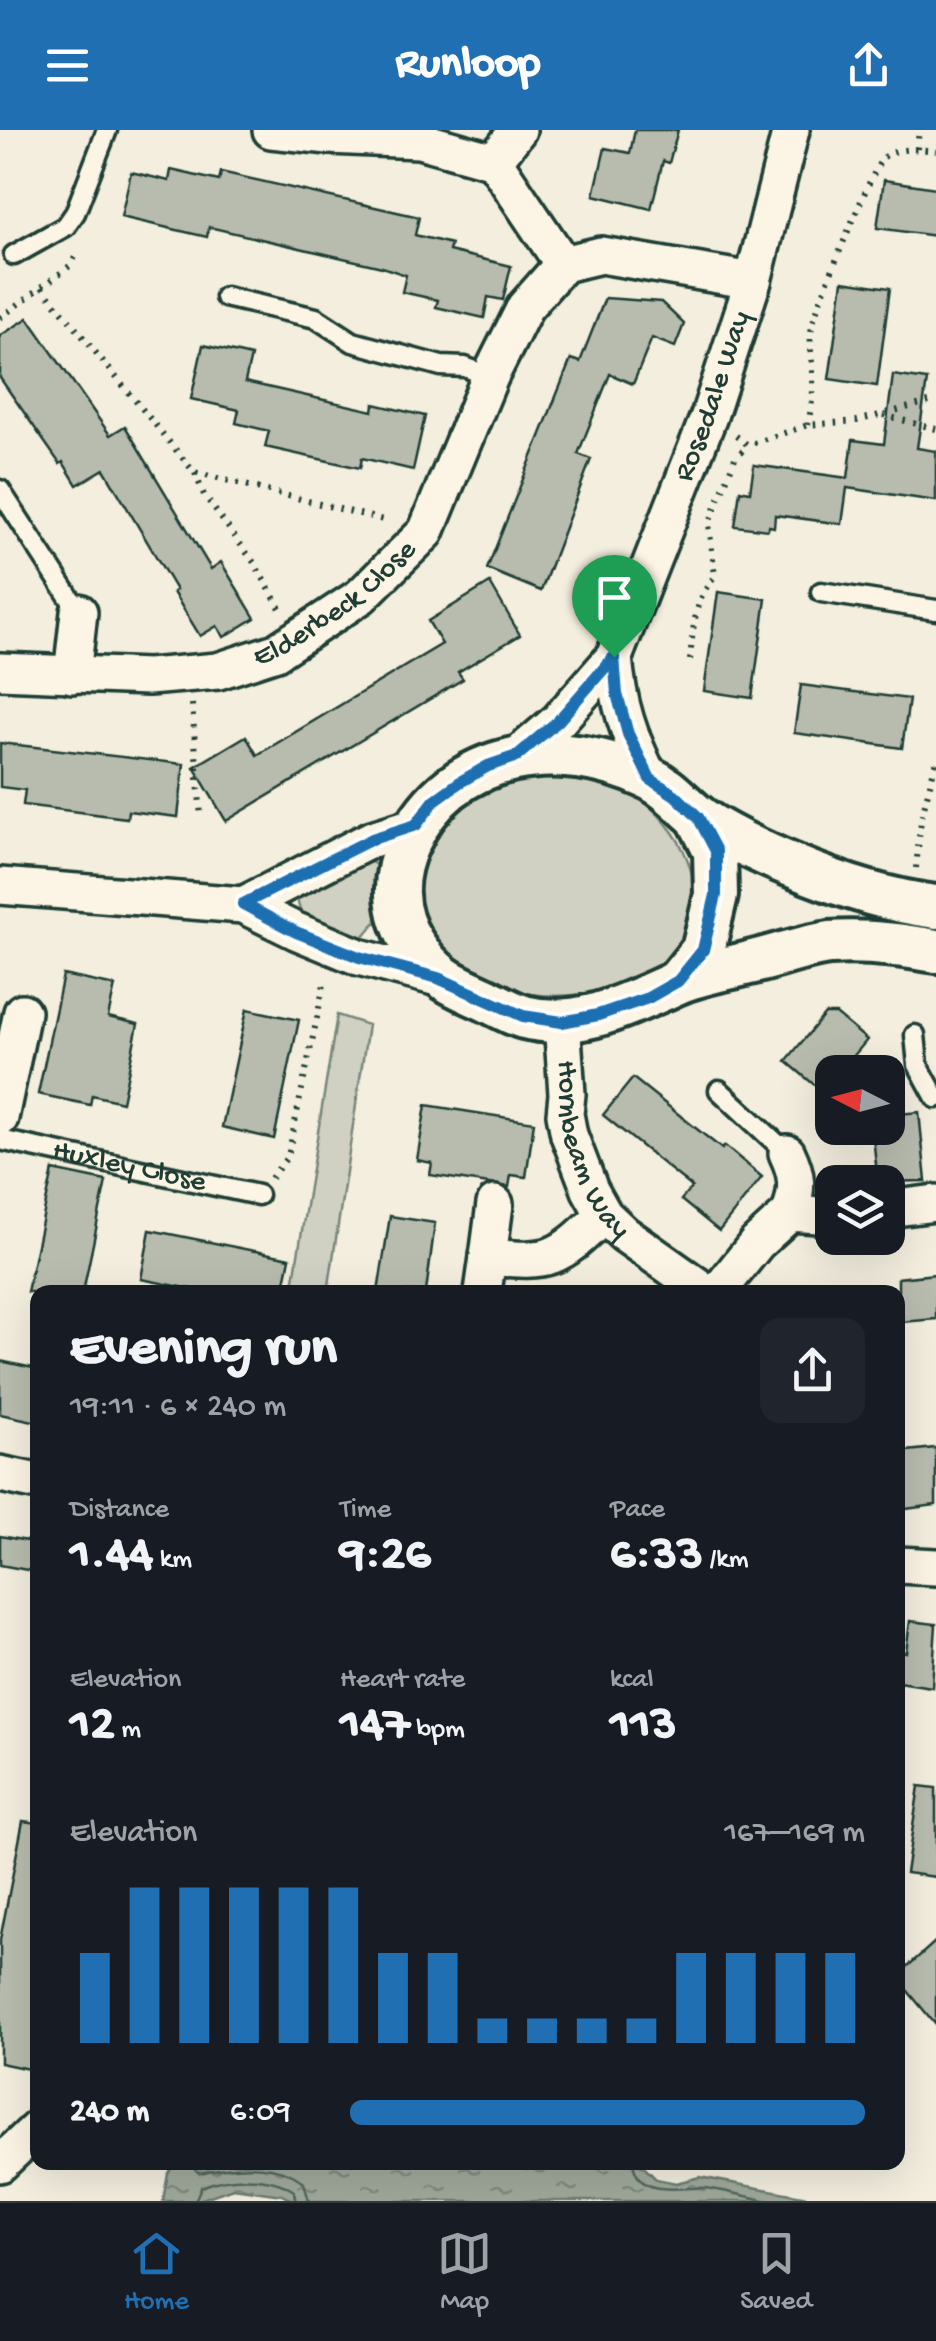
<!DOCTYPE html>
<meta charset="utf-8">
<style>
body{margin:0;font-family:"Gochi Hand",sans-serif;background:#20242c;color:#f1f3f6;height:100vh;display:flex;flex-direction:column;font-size:38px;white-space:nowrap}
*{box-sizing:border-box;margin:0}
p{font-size:32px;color:#9ea1a6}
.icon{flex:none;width:55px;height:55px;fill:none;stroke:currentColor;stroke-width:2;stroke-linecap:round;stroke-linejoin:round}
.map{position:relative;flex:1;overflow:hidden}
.drawer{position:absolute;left:30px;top:1155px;width:875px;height:885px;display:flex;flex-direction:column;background:#171b24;border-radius:20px;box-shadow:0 10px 40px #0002}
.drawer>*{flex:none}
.needle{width:65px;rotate:276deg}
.buttons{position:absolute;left:815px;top:925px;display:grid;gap:20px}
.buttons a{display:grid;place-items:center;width:90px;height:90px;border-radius:20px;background:#171b24;box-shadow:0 10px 40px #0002;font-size:50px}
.pin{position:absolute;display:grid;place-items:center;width:85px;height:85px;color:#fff;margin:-102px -42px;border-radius:50% 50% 50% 0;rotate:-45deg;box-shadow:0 0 10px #0007}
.pin .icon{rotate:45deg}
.round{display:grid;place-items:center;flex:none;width:105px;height:105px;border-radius:20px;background:#20242c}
.head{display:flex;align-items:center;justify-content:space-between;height:170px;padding:0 40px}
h1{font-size:55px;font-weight:800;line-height:75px}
.stats{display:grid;grid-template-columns:repeat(3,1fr);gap:15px;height:170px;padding:10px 40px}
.stats div{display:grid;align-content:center}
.stats b{font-size:50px;font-weight:800}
.stats small{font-size:28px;font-weight:400}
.stats p{font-size:28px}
.chart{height:280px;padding:20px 40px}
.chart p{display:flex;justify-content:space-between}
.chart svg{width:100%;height:180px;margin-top:10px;stroke:#1f6fb2;stroke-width:6}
ul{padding:0 40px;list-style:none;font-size:32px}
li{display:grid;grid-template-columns:160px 120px 1fr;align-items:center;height:75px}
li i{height:25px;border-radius:12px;background:#1f6fb2}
header{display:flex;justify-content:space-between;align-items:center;height:130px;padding:0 40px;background:#1f6fb2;color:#fff;font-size:45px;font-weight:800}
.tabs{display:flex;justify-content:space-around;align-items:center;height:140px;border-top:2px solid #363941;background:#171b24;font-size:28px;color:#9ea1a6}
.tabs a{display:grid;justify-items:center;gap:5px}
.tabs .current{color:#1f6fb2}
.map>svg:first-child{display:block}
</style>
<header><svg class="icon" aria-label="menu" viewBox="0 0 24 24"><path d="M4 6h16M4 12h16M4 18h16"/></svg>Runloop<svg class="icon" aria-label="share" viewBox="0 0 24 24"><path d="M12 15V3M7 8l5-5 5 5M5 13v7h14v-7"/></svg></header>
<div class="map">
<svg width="936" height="2071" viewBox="0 0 936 2071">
<defs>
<pattern id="water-ripples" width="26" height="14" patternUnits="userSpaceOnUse" patternTransform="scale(2.5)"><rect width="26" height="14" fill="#a0a89b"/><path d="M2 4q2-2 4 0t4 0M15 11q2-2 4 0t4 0" fill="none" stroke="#828a7f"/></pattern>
</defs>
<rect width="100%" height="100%" fill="#f3eede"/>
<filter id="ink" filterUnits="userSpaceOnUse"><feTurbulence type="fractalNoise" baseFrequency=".01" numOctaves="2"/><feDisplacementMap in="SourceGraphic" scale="20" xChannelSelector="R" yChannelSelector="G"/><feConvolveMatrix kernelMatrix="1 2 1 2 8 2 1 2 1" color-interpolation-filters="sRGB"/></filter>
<g filter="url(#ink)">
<g fill="#d0d1c2" stroke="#78877b" stroke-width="2.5">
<path d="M552,645C578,646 610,650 633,664C683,697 714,759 679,814C646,867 550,875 496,857C481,851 465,838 451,829C387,785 424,687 485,660C506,652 530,649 552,645Z"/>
<polygon points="369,731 376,735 381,786 362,808 301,784 297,769"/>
<polygon points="337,885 368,895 328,1162 292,1162"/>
</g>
<polygon fill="url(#water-ripples)" stroke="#6c7d72" stroke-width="2.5" points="634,2033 643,2036 656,2049 676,2053 700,2047 829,2071 295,2071 282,2065 233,2058 196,2071 163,2071 168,2043 175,2033"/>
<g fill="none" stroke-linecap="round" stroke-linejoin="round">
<g stroke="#53685d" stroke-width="2.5">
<path d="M195,2032L196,2040L200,2043C230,2035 279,2030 304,2053L309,2071"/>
<path d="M633,2032C638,2071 683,2055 706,2058C727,2061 748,2067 769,2071"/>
<path d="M195,2071L201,2057C226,2046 270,2044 294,2061L297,2071"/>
</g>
</g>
<g fill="#b8bcae" stroke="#1f3d34" stroke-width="2.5">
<polygon points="635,0 678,0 669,33 663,31 651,79 594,65 605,18 630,23"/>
<polygon points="171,40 219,51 221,42 419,87 415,105 451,114 449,121 511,136 503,170 488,167 484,188 436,177 438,170 402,162 406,145 382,137 209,97 207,107 121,87 131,42 169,51"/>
<polygon points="884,50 936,58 936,106 877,98"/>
<polygon points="843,151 890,158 877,256 829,249"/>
<polygon points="605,168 661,172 684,194 675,217 652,208 633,254 610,244 578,324 591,329 541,461 487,439 571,229 580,232"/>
<polygon points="28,188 110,305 125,296 211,439 221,432 255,488 224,507 217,496 200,506 173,462 176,460 104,339 77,355 63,332 60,334 0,248 0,206"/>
<polygon points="203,215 251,226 245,252 373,281 374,274 425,286 413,340 362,328 360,338 265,317 269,301 236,293 239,280 191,269"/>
<polygon points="893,245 927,250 917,318 936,321 936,371 847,358 842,394 775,385 774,397 769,396 768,400 735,396 740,360 750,362 754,335 848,348 853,310 884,314"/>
<polygon points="490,453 520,505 458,542 463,549 226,691 194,637 246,606 257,625 442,514 428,491"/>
<polygon points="718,462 766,469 752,568 704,561"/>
<polygon points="801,555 909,569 902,618 794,603"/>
<polygon points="0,613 184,634 178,687 128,681 127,688 23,675 25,660 0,657"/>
<polygon points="63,845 115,856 108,887 138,894 122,972 92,965 90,975 38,964"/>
<polygon points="247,879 299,890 274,1009 222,997"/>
<polygon points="825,884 836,884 867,910 840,942 832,942 832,952 824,963 786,931"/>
<polygon points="633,948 722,1019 725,1016 762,1047 719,1101 681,1070 692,1057 603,985"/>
<polygon points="426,975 534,992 526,1047 511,1045 509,1057 430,1045 432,1033 417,1030"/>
<polygon points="919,982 926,1051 878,1052 872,998 888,998 888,985"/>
<polygon points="53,1040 106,1051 83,1162 27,1162"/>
<polygon points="390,1086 435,1093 426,1162 378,1162"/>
<polygon points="150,1100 290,1128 283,1162 207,1162 141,1149"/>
<polygon points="936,1144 936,1189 902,1192 902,1186 898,1187 898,1148"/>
<polygon points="0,1231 38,1239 38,1292 0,1284"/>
<polygon points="936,1318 936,1375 898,1380 898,1322"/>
<polygon points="0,1406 38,1413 38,1442 0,1435"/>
<polygon points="910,1491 936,1494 932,1557 898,1552 898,1521 906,1522"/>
<polygon points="919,1656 936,1658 936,1747 906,1743"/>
<polygon points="23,1691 38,1693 38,1941 0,1933 0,1810"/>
<polygon points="936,1811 936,1895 898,1849 898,1845"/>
</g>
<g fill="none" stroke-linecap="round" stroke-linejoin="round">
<defs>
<g id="service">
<polyline points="14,125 66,96 75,83 107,0"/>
<polyline points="225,167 316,188 353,212 441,236 465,237 490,247"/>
<polyline points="0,360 79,482"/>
<polyline points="821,462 936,480"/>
<polyline points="915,905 918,935 936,968"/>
<polyline points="719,960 787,1023"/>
<path id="s1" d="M0,1010L258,1065"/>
</g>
<g id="minor">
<polyline points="271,0 329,6 419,10 494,31 563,134"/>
<polyline points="494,31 518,0"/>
<path d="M614,527C618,575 629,606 650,649"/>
<path id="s2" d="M0,541L148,547L218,541L276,522L361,466L426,402L490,247L525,177L563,134L601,125L753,151"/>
<polyline points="72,545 79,482"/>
<path id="s3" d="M517,626L558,591L614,527L709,286L753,151L791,0"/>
<polyline points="0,756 243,775 296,801 359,827 438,848"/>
<polyline points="243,775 372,709 417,695"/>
<path id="s4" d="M562,891L567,964L565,984L569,1005L590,1060L604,1085L624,1104L706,1162"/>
<polyline points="0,988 22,882"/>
<path d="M787,1023C798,1046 798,1059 790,1083"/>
<polyline points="888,1079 936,1073"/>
<polyline points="488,1127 495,1074"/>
<path d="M483,1162L488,1127C554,1133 557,1129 604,1085"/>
<polyline points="718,1162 757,1113 790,1083 832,1086"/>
<polyline points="0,1344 38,1352"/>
<polyline points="898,1435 936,1437"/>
<polyline points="0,2034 38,1998"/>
</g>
<g id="tertiary">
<path d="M936,777C888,771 836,754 791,735C766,725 717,702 697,686C681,673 668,657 649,648C562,607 452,618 408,713C392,747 393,783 413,814C434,846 449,853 483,868C496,874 510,883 524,887C579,901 628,874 676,853C698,843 726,839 749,833C776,827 804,816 830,813C865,810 902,815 936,821"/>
<polyline points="678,851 703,820 716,765 715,721 698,687"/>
</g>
</defs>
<use href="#service" stroke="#1f3d34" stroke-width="25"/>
<use href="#minor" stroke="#1f3d34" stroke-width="42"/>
<use href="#tertiary" stroke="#1f3d34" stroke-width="50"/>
<g stroke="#1f3d34" stroke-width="6" stroke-dasharray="2.5 8" stroke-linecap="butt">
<polyline points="917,19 919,0"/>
<polyline points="42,157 194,342 387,391"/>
<polyline points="0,188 71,135 78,121"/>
<polyline points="883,285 936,299"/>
<path d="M808,295C810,283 813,269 813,257C814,236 808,217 812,196C816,177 874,33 884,27C898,17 920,19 936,21"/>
<polyline points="736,306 748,315 808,295 857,291 936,270"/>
<polyline points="195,343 204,365 255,434 281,480"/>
<path d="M690,530C693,499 694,470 715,446L709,394L735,328L748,315"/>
<polyline points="192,574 201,688"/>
<polyline points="916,738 921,689 936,631"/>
<polyline points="271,1048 288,1026 324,854"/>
</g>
<use href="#service" stroke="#fcf5e5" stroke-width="18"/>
<use href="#minor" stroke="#fcf5e5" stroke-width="35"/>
<use href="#tertiary" stroke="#fcf5e5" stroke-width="42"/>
</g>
</g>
<g fill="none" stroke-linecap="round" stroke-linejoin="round" filter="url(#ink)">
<defs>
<polygon id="route" points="614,527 617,564 628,604 650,649 675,665 698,687 716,721 716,765 703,820 678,851 648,868 598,885 562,892 523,886 438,848 359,827 296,802 243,774 372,709 416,695 435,670 460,652 488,636 517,626 558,591"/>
</defs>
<use href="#route" stroke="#fff" stroke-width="20"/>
<use href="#route" stroke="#1f6fb2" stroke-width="12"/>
</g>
<g text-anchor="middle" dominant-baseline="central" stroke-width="8" stroke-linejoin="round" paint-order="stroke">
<g font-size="30" fill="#1f3d34" stroke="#fcf5e5">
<text stroke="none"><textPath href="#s3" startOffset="418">Rosedale Way</textPath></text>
<text stroke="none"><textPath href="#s2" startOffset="355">Elderbeck Close</textPath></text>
<text stroke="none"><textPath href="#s4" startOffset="135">Hornbeam Way</textPath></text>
<text stroke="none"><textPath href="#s1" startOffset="132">Huxley Close</textPath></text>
</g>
</g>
</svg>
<div class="buttons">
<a><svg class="needle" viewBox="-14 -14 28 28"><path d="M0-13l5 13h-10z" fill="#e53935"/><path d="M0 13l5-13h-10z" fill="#9ea1a6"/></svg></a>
<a><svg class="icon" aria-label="layers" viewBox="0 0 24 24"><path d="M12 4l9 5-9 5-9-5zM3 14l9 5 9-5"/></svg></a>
</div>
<div class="pin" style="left:614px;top:527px;background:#1e9e55"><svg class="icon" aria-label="arrive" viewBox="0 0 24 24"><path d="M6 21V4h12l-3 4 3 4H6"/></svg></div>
<section class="drawer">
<div class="head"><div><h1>Evening run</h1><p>19:11 · 6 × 240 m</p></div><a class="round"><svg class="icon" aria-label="share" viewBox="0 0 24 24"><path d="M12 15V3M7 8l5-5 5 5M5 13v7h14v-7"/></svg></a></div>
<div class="stats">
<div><p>Distance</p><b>1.44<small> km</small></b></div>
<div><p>Time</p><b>9:26</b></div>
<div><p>Pace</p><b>6:33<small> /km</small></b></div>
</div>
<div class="stats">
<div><p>Elevation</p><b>12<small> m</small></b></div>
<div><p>Heart rate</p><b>147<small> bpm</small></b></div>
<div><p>kcal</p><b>113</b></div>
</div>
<div class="chart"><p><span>Elevation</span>167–169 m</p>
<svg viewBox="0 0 160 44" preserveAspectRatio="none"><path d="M5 44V22M15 44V6M25 44V6M35 44V6M45 44V6M55 44V6M65 44V22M75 44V22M85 44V38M95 44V38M105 44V38M115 44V38M125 44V22M135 44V22M145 44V22M155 44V22"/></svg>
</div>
<ul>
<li><b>240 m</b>6:09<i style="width:100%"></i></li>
</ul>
</section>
</div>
<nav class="tabs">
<a class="current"><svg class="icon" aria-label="home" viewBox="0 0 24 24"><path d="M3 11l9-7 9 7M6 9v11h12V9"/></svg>Home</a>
<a><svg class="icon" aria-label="map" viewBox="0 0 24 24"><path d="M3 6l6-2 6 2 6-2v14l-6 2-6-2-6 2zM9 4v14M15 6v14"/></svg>Map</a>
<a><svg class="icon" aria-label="saved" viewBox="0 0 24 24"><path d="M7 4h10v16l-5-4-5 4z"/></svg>Saved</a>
</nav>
